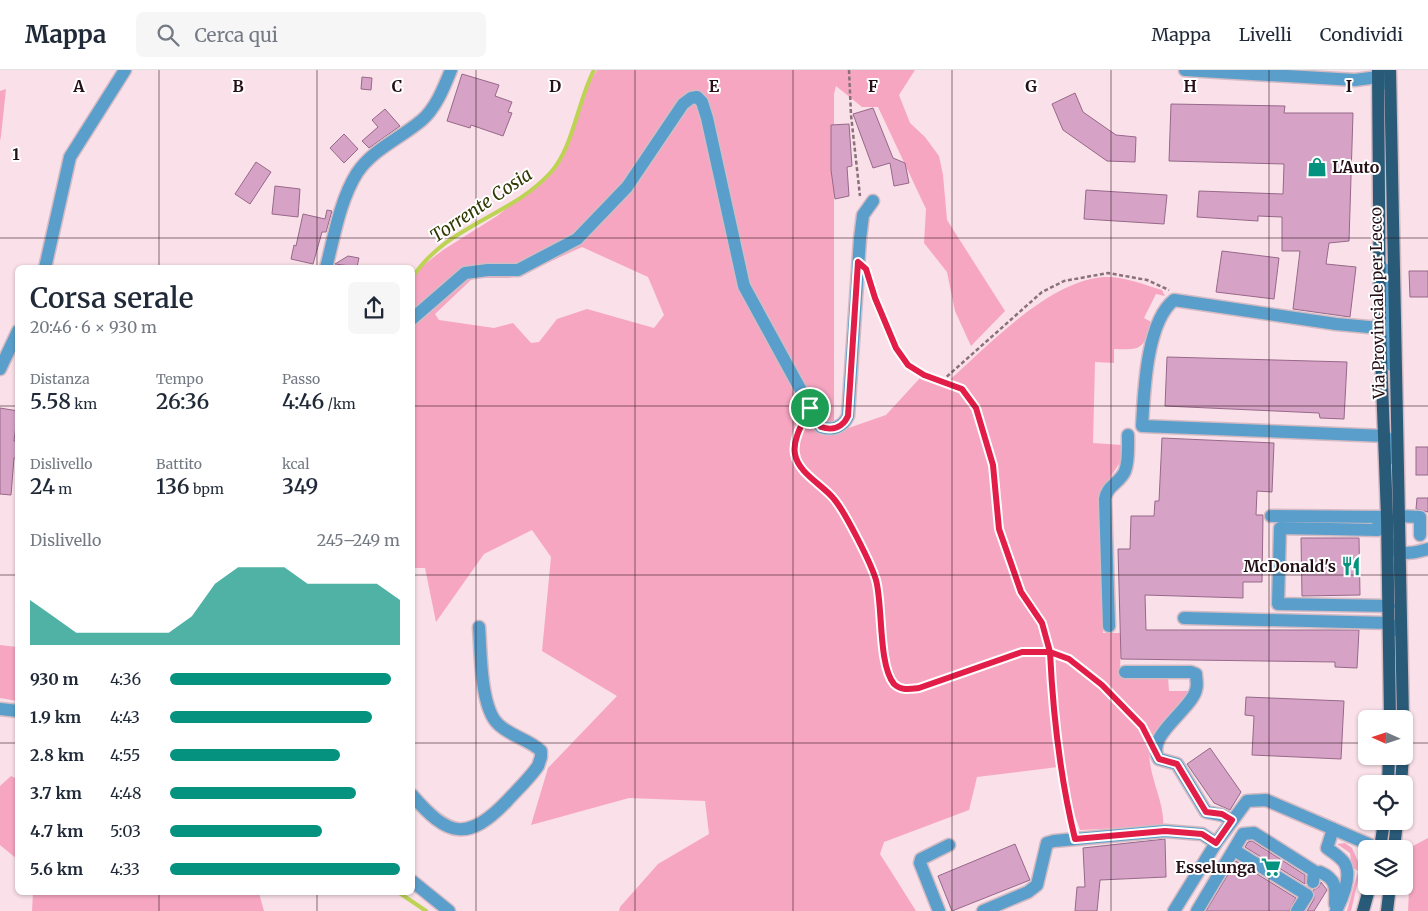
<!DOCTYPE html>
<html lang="it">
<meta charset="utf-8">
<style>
body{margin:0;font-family:Merriweather,serif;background:#f6f6f7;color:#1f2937;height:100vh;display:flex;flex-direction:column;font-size:19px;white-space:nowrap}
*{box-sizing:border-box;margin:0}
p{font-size:16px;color:#747a83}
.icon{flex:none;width:28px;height:28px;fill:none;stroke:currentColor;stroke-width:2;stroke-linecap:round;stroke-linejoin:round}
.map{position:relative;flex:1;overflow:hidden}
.sheet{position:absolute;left:15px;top:195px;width:400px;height:630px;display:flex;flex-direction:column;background:#fff;border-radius:8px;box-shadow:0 1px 4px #0004}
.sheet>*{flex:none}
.needle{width:32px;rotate:273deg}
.buttons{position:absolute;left:1358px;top:640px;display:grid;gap:10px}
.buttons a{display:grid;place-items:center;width:55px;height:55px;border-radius:8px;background:#fff;box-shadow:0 1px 4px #0004;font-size:25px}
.pin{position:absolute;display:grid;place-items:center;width:42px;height:42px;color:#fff;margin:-21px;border:2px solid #fff;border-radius:50%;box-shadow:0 1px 5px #0007}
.round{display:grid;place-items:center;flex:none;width:52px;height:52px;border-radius:8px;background:#f6f6f7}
.head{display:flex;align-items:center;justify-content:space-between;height:85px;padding:0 15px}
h1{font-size:28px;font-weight:600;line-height:38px}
.stats{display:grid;grid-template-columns:repeat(3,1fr);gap:8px;height:85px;padding:5px 15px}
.stats div{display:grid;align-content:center}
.stats b{font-size:21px;font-weight:600}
.stats small{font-size:14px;font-weight:400}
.stats p{font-size:14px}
.chart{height:140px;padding:10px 15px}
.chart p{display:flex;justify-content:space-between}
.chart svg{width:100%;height:90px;margin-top:5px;fill:#05927e;opacity:.7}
ul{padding:0 15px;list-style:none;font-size:16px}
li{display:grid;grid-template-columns:80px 60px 1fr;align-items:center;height:38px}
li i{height:12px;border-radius:6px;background:#05927e}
header{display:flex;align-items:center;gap:30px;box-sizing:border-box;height:70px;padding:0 25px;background:#fff;border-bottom:1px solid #e0e1e3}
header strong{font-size:24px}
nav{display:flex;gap:28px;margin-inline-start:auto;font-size:18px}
.search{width:350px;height:45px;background:#f6f6f7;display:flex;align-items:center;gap:12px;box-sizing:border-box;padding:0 18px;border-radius:8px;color:#747a83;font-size:19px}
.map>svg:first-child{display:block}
</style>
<header>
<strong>Mappa</strong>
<div class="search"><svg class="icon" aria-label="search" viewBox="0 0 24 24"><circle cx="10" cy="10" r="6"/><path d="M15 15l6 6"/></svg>Cerca qui</div>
<nav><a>Mappa</a><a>Livelli</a><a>Condividi</a></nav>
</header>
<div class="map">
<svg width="1428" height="841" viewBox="0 0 1428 841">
<rect width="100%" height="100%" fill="#fae0e8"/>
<g fill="#f7a6c1" fill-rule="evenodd">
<path d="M597,0H915L899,25L910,53L925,67L939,86L943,105L947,150L1005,241L971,276L955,241L947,202L924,173L926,139L878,37H862L836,16L834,24V363L886,345L920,308L943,316C985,279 1046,212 1103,207C1123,206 1143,214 1162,220L1165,226L1156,224L1144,248L1153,253C1141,279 1144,280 1114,279V293L1095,292L1093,373L1122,375L1121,391L1099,424L1103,563H1121L1120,607H1168L1169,621H1191C1179,636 1162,652 1153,670C1140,692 1166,730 1163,756L1080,760L1058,697L977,707L969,740L884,772L880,784L916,841H619L620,837L658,794L709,764L705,731L629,728L531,755L548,698L617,626L542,581L551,487L532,460L484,484L436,552L425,498H413L412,204L443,180L497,146L547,107L560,91L566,78L585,19ZM582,177L648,207L664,245L654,258L587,239L557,249L539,272L531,273L513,253L494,258L439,250L435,244L473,208H509L521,205Z"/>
<polygon points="6,19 1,66 0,71 0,21"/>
<polygon points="0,575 17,577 17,631 0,628"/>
<polygon points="11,706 17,709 17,789 0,775 0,716"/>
<polygon points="1428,768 1428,841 1408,841 1411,777"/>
<polygon points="1345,773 1352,778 1361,798 1351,841 1347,841 1358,801 1352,797 1350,783 1337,774"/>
<polygon points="33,822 259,823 264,841 32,841"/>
</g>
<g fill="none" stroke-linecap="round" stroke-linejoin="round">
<g stroke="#bdd354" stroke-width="4">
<path d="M412,208C445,156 512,146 551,102C573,78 578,30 594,0"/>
<polyline points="398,822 426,841"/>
</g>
</g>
<g fill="#d6a3c6" stroke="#976889">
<polygon points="462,4 499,15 495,26 512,32 508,42 512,43 503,66 471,55 470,58 447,51"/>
<polygon points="362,7 372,8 371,20 361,19"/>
<polygon points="1075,23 1083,42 1116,65 1136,67 1135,92 1107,91 1063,60 1052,34"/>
<polygon points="1171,34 1285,36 1284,43 1353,43 1349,171 1329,173 1326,194 1356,197 1350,247 1293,239 1300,181 1282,181 1282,147 1258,146 1258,151 1197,147 1199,121 1283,124 1284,94 1169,91"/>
<polygon points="873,38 893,88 905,93 909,113 894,116 890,93 873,98 853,44"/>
<polygon points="385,39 400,56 369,78 362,71 378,57 372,50"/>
<polygon points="849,54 852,96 847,97 849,126 835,129 831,100 831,55"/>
<polygon points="344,64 358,79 344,93 330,78"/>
<polygon points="256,92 271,102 250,134 235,124"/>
<polygon points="275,116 300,119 298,147 272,144"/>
<polygon points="1086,120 1167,125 1164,154 1084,149"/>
<polygon points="327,140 332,141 326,162 322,162 313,194 291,189 294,175 296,176 303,144 325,149"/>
<polygon points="1222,181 1279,188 1274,229 1216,222"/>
<polygon points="348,186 359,188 357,197 335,194"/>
<polygon points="1409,201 1428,201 1428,227 1410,227"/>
<polygon points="1167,287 1347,292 1344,349 1320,348 1319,343 1165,336"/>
<polygon points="0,338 18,341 14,371 18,371 18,388 14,388 11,425 0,424"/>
<polygon points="1162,368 1274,373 1272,422 1257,421 1256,445 1263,445 1262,512 1243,512 1243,528 1145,525 1146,560 1359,560 1357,598 1335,597 1335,592 1121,589 1118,479 1130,479 1131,446 1154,446 1155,431 1159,431"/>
<rect x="1416" y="377" width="12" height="28"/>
<polygon points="1417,428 1428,428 1428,442 1416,439"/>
<polygon points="1301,468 1359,468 1360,525 1302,526"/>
<polygon points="1246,627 1344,631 1341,689 1252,685 1254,646 1245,645"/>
<polygon points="1210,678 1241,722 1230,740 1214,733 1187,694"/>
<polygon points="1165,769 1166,807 1100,810 1097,841 1075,841 1077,817 1085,817 1083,778"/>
<polygon points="1252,771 1305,805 1305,814 1245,777 1248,772"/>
<polygon points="1015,774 1030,810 952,841 938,806"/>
<polygon points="1236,791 1296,828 1289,841 1206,841"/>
<polygon points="1321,812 1327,820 1314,841 1307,841 1314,829 1313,820 1319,817"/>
</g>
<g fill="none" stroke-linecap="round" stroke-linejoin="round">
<defs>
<g id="minor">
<polyline points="1185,0 1355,10 1378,7 1383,10 1384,13"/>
<polyline points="1379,196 1387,201 1388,222 1393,226"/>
<polyline points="45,198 70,87 125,0"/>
<path d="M326,198C334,167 340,130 357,103C373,79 401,68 422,50C436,38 444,17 451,0"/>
<polyline points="1380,229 1387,233 1388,254 1394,258"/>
<path d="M412,249L465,203L488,200H518L577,169L627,117L683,34L691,28L697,27L702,32L707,48L744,216L821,357C833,361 843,357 848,346L860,169L863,145L873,131"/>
<path d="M1395,297L1388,292L1387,266L1380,258L1336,254L1174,230C1146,252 1144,323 1142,356L1385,366L1391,371V385L1397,391"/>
<polyline points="0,299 18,261"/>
<polyline points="1271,446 1386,447"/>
<polyline points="1399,446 1420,447 1420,465"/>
<polyline points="1379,447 1378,460 1280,458 1278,534 1389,536"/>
<path d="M1394,475V479C1405,486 1416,482 1428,479"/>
<polyline points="1184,548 1389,553 1395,560"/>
<path d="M1109,556L1105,429C1107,415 1120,413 1125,401C1129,391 1128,376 1128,365"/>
<path d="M1125,602H1191L1196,604C1196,609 1198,614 1196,620C1191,640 1144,667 1159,689L1177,694L1206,742L1222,745L1232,750"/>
<polyline points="0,639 18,641"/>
<path d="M412,725C448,767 468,772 507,731C517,720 529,709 538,696L541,687V681C528,669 510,666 498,654C480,637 481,581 479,557"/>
<path d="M1333,759L1327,778C1333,783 1341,787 1345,794C1352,807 1342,829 1336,841"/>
<polyline points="1234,780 1307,825 1297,841"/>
<path d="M1320,802C1336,809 1336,817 1335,834"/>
<polyline points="412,811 449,841"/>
<polyline points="939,841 920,793 921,789 949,775"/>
<polyline points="983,841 1028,822 1037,815 1047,773 1054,771 1165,761 1202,764 1216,773"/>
<polyline points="1174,841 1216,773 1247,731 1266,730 1380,779"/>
<polyline points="1197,841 1243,764 1254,763 1314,801 1313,812"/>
</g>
<g id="major">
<polyline points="1378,0 1380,258 1387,447 1390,649"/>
<polyline points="1390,0 1403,649"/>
<polyline points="1388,714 1389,686"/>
<polyline points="1401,714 1403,686"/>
<polyline points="1380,779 1384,751"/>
<polyline points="1394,779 1397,751"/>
<polyline points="1363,841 1370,816"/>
<polyline points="1387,841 1390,816"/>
</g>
</defs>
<use href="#minor" stroke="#d4bbc3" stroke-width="15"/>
<use href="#major" stroke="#d4bbc3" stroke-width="15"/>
<g stroke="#897179" stroke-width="2.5" stroke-dasharray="4 2.5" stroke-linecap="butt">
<polyline points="849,0 851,45 860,126"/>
<path d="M870,211C878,238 888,273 907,294C917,304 931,307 943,310L1042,222L1064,211L1108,203L1147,210L1169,220"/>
<polyline points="943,310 961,319 976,338 993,395 999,459 1021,522 1042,553 1050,582 1051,625 1064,725 1072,757"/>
<path d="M804,352C800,362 793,373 795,384C797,399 813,409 823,418C846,440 861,474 873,503C884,530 877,593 894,614C901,621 911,619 919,618C951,607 1021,575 1051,583C1072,588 1092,606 1107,621C1122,636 1138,649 1148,667"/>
</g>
<use href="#minor" stroke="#5a9fcb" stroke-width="12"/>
<use href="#major" stroke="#295b79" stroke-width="12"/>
</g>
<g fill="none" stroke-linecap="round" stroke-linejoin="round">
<defs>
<path id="route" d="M810,338C804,351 792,369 795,384C798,403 823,415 834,429C845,442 871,493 876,510C883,535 878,595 894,614C901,621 911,619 919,618L1022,582H1050C1053,645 1060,707 1075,769L1165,761L1202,764L1216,773L1232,750L1222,744L1206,742L1177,694L1159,689L1142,656L1102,615L1069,589L1050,582L1042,553L1021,522L999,459L993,395L976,338L962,319L924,305L908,295L896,278L875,228L866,199L858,192L848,346C843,357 833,361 821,357L810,338"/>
</defs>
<use href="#route" stroke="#fff" stroke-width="10"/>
<use href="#route" stroke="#e11d48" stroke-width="6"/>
</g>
<path fill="none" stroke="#251018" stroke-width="1" stroke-opacity="0.55" d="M159,0V198M317,0V198M476,0V841M635,0V841M793,0V841M952,0V841M1111,0V841M1269,0V841M0,168H1428M0,336H18M412,336H1428M0,505H18M412,505H1428M0,673H18M412,673H1366M1404,673H1428M159,822V841M317,822V841"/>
<defs>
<symbol id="shop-bare" viewBox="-9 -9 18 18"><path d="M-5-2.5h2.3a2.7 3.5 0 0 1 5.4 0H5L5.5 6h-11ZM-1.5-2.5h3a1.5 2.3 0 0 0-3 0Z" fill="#05927e" stroke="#fff" stroke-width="2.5" paint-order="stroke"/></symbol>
<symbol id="restaurant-bare" viewBox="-9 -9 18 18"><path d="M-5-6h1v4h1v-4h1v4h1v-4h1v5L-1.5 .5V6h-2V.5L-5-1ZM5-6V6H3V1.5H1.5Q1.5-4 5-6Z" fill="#05927e" stroke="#fff" stroke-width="2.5" paint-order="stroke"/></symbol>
<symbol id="supermarket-bare" viewBox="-9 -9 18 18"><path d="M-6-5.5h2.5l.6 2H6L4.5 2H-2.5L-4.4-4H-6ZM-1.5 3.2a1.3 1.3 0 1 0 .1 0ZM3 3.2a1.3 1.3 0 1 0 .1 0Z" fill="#05927e" stroke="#fff" stroke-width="2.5" paint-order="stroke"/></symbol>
</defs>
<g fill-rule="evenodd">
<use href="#shop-bare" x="1303" y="83" width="28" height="28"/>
<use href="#restaurant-bare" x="1337" y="482" width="28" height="28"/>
<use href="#supermarket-bare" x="1257" y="783" width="28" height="28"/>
</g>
<g text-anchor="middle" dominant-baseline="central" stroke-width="4" stroke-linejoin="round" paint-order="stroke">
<g font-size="16" font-weight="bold" fill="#251018" stroke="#fff" text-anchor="end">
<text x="1332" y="97" text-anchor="start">L'Auto</text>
<text x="1336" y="496">McDonald's</text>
<text x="1256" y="797">Esselunga</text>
</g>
<g font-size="16" fill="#251018" stroke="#fff">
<text transform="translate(1377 233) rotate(-91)">Via Provinciale per Lecco</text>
</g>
<g font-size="18" font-style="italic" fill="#313802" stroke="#fff">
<text transform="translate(481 135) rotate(-34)">Torrente Cosia</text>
</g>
</g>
<g font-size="16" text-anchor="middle" font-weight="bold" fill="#251018" stroke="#fff" stroke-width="4" stroke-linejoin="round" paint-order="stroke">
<text x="79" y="22">A</text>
<text x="238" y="22">B</text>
<text x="397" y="22">C</text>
<text x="555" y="22">D</text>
<text x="714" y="22">E</text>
<text x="873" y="22">F</text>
<text x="1031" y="22">G</text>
<text x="1190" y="22">H</text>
<text x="1349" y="22">I</text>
<text x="16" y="90">1</text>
</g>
</svg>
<div class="buttons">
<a><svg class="needle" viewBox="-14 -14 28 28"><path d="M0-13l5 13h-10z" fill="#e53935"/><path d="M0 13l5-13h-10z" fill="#747a83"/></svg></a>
<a><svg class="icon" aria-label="locate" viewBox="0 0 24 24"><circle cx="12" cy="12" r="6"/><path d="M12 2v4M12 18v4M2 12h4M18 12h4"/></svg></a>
<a><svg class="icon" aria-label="layers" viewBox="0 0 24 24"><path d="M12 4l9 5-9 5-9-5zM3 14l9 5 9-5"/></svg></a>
</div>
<div class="pin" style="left:810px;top:338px;background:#1e9e55"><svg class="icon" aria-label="arrive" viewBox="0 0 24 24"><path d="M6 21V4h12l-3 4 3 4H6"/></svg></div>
<section class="sheet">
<div class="head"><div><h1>Corsa serale</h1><p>20:46 · 6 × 930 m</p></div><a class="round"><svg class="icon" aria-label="share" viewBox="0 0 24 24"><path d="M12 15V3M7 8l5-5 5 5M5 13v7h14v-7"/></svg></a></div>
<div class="stats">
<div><p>Distanza</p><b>5.58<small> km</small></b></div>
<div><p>Tempo</p><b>26:36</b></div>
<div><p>Passo</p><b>4:46<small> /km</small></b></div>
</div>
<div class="stats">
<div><p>Dislivello</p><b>24<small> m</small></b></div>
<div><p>Battito</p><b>136<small> bpm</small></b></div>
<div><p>kcal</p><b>349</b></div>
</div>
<div class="chart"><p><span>Dislivello</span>245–249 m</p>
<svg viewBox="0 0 160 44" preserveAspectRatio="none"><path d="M0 44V22L10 30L20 38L30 38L40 38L50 38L60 38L70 30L80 14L90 6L100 6L110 6L120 14L130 14L140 14L150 14L160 22V44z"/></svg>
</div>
<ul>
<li><b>930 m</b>4:36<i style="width:96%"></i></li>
<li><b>1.9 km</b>4:43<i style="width:88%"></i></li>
<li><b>2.8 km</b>4:55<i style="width:74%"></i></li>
<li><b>3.7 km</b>4:48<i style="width:81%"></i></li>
<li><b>4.7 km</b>5:03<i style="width:66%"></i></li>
<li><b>5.6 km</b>4:33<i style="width:100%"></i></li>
</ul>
</section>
</div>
